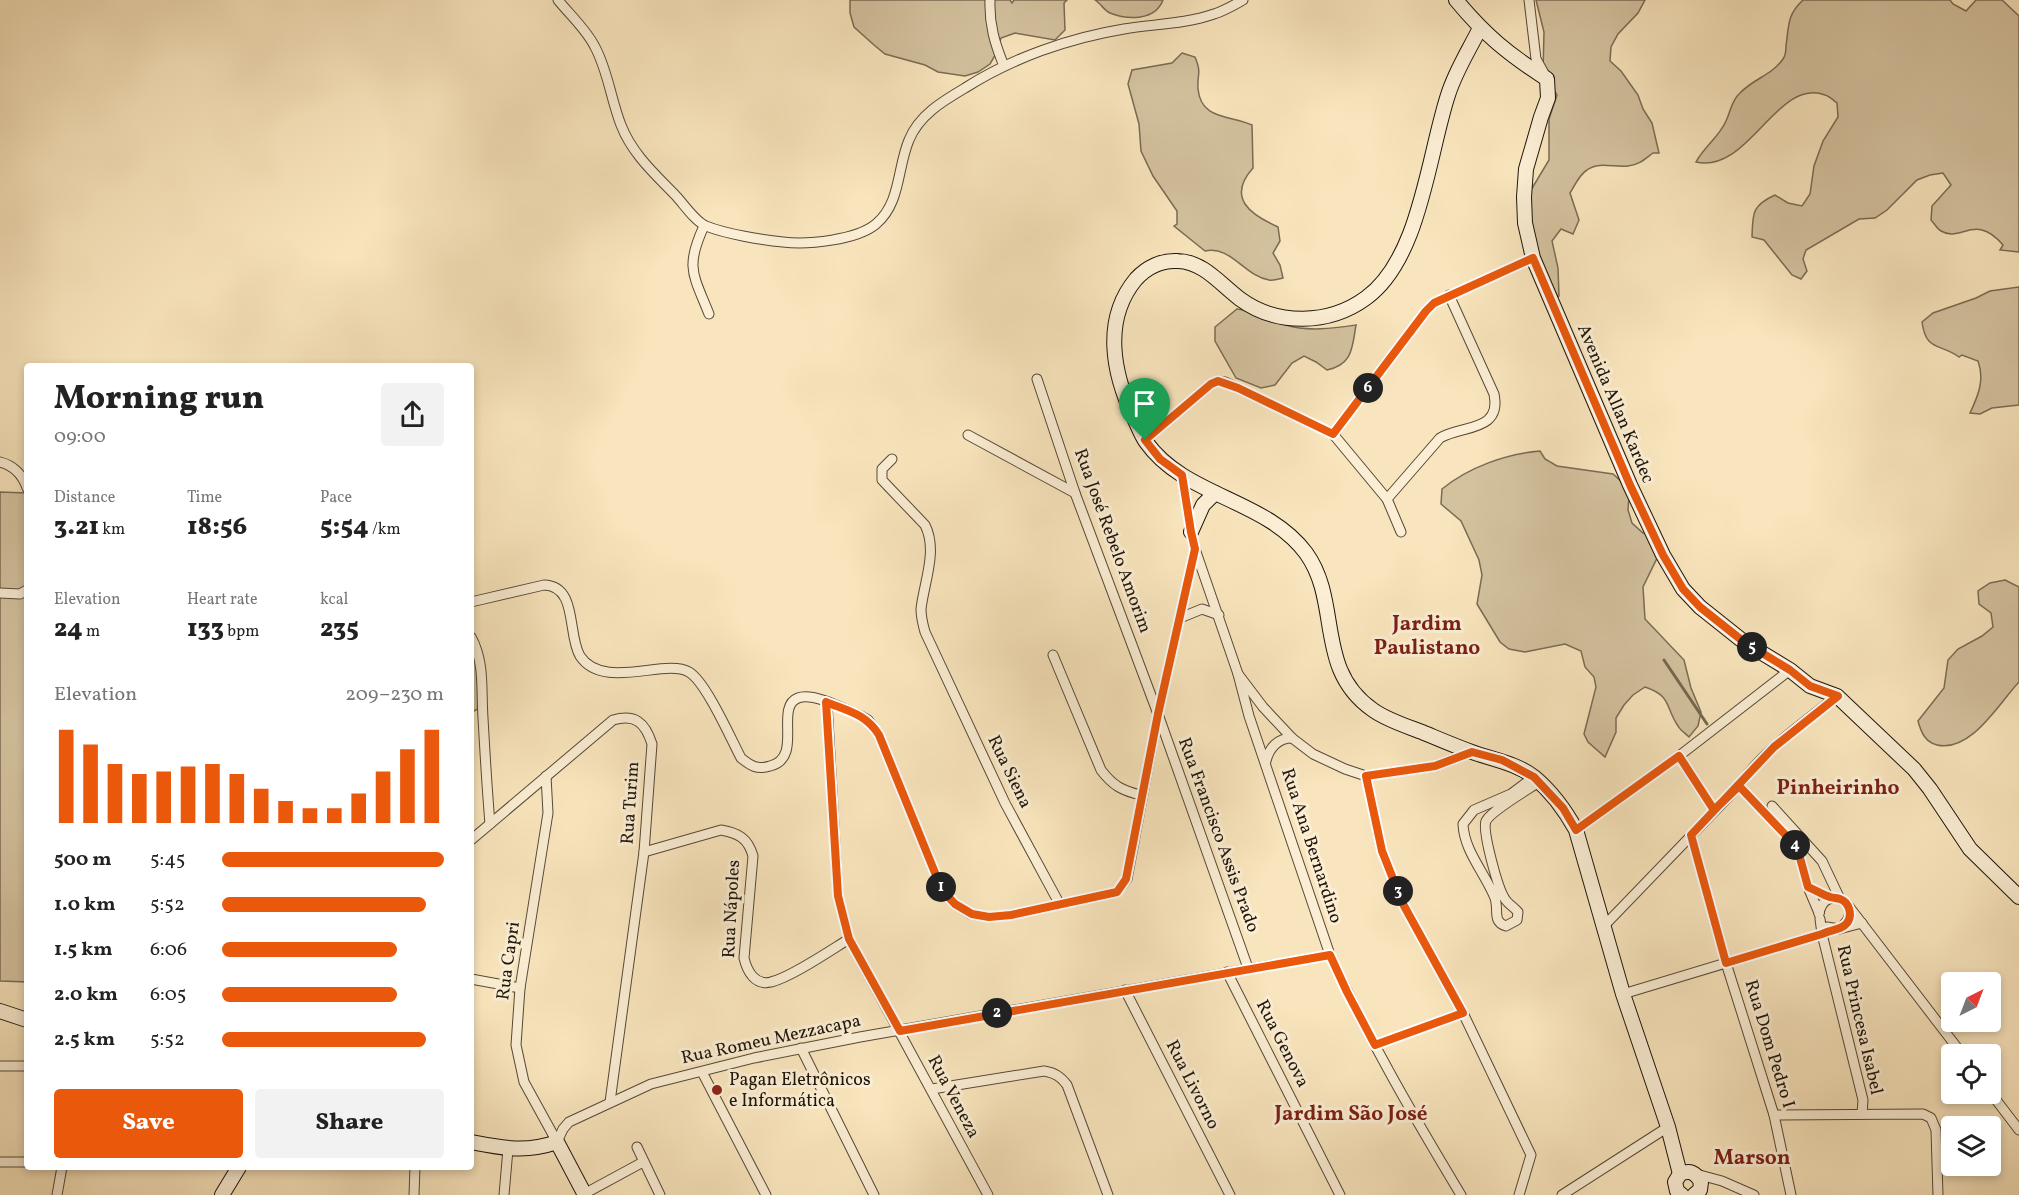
<!DOCTYPE html>
<meta charset="utf-8">
<style>
body{margin:0;font-family:Vollkorn,serif;background:#f2f2f2;color:#222;height:100vh;display:flex;flex-direction:column;font-size:22px;white-space:nowrap}
*{box-sizing:border-box;margin:0}
p{font-size:20px;color:#767676}
.icon{flex:none;width:33px;height:33px;fill:none;stroke:currentColor;stroke-width:2;stroke-linecap:round;stroke-linejoin:round}
.map{position:relative;flex:1;overflow:hidden}
.details{position:absolute;left:24px;top:363px;width:450px;height:807px;display:flex;flex-direction:column;background:#fff;border-radius:6px;box-shadow:0 3px 9px #0003}
.details>*{flex:none}
.needle{width:39px;rotate:42deg}
.tools{position:absolute;left:1941px;top:972px;display:grid;gap:12px}
.tools a{display:grid;place-items:center;width:60px;height:60px;border-radius:6px;background:#fff;box-shadow:0 3px 9px #0003;font-size:30px}
.pin{position:absolute;display:grid;place-items:center;width:51px;height:51px;color:#fff;margin:-62px -26px;border-radius:50% 50% 50% 0;rotate:-45deg;box-shadow:0 0 6px #0007}
.pin .icon{rotate:45deg}
.km{position:absolute;width:30px;height:30px;margin:-15px;border-radius:50%;background:#222;color:#fff;font-size:16px;line-height:30px;text-align:center}
.round{display:grid;place-items:center;flex:none;width:63px;height:63px;border-radius:6px;background:#f2f2f2}
.headline{display:flex;align-items:center;justify-content:space-between;height:102px;padding:0 30px}
h1{font-size:33px;font-weight:800;line-height:45px}
.stats{display:grid;grid-template-columns:repeat(3,1fr);gap:9px;height:102px;padding:6px 30px}
.stats div{display:grid;align-content:center}
.stats b{font-size:26px;font-weight:800}
.stats small{font-size:16px;font-weight:400}
.stats p{font-size:16px}
.chart{height:168px;padding:12px 30px}
.chart p{display:flex;justify-content:space-between}
.chart svg{width:100%;height:108px;margin-top:6px;stroke:#ea580c;stroke-width:6}
.button{display:flex;gap:12px;margin-top:auto;padding:12px 30px}
.button a{flex:1;height:69px;border-radius:6px;background:#ea580c;color:#fff;font-size:24px;font-weight:800;line-height:69px;text-align:center}
.button a+a{background:#f2f2f2;color:#222}
ul{padding:0 30px;list-style:none;font-size:20px}
li{display:grid;grid-template-columns:96px 72px 1fr;align-items:center;height:45px}
li i{height:15px;border-radius:8px;background:#ea580c}
.map>svg:first-child{display:block}
</style>
<div class="map">
<svg width="2019" height="1195" viewBox="0 0 2019 1195">
<rect width="100%" height="100%" fill="#f9e5bd"/>
<filter id="stains"><feTurbulence type="fractalNoise" baseFrequency=".00333" numOctaves="4"/><feColorMatrix values="0 0 0 0 .2 0 0 0 0 .09 0 0 0 0 .02 0 0 0 .5 -.17"/></filter>
<radialGradient id="worn" r=".72"><stop offset=".6" stop-color="#630" stop-opacity="0"/><stop offset="1" stop-color="#630" stop-opacity=".3"/></radialGradient>
<g fill="#d4c29f" stroke="#786c54" stroke-width="1.5">
<polygon points="850,0 1010,0 1012,3 1014,0 1067,0 1064,3 1065,30 1055,40 1015,33 1001,38 997,52 990,64 978,72 965,76 938,72 925,65 885,54 874,45 854,27 850,13"/>
<path d="M1095,0H1163C1155,21 1128,20 1110,13C1105,11 1101,4 1095,0Z"/>
<path d="M1536,0H1645L1638,13L1618,34L1611,47L1610,61L1621,71L1638,95L1643,109L1652,123L1659,153H1653C1645,159 1639,165 1628,166C1615,168 1599,161 1587,170C1579,175 1575,185 1570,193L1579,220L1573,234L1561,229L1552,241L1558,268L1559,296L1558,297L1530,244L1528,195L1549,160V119L1557,95L1543,72L1544,32Z"/>
<path d="M1803,0H1950L1953,4L1966,11L1976,0H2002L2019,16V252L2000,250L2003,245C1975,212 1961,243 1941,231C1937,229 1934,223 1931,220L1932,206L1951,185L1943,173L1930,175L1917,180L1887,210L1875,218L1859,219L1806,250L1803,259L1807,271L1801,279L1792,275L1764,240L1752,237C1753,214 1751,206 1775,195L1788,203L1802,206L1810,194L1814,166L1823,141L1838,117L1837,103C1833,100 1829,96 1825,95C1777,77 1749,174 1696,162C1704,147 1719,137 1726,121C1731,111 1731,101 1740,93C1753,79 1772,75 1783,59C1786,55 1786,50 1786,46C1789,25 1787,15 1803,0Z"/>
<path d="M1182,53L1195,57C1202,74 1197,73 1198,89C1201,120 1230,115 1252,125L1253,168C1226,198 1251,215 1278,227L1280,241L1273,253L1280,265L1283,278C1279,279 1273,281 1269,280C1244,276 1231,245 1205,251L1174,226L1177,224V211L1153,176L1141,151L1139,124L1128,84L1132,70L1172,63Z"/>
<path d="M2019,287V405L1992,408L1980,414L1970,413C1978,396 1985,380 1978,361L1962,355L1959,357C1940,343 1926,352 1922,322L1933,313L1976,298L1990,291Z"/>
<path d="M1237,309C1255,311 1269,320 1286,325C1308,332 1335,328 1356,325C1352,348 1353,364 1327,370L1316,362L1304,356L1292,363L1275,385L1261,388L1236,378L1215,341V327Z"/>
<path d="M1540,451L1545,459L1557,466L1613,474L1623,483L1629,496L1628,510L1632,523L1643,533L1657,537L1661,550L1643,587L1645,619L1684,660L1691,688L1701,712L1698,726L1689,737C1685,733 1680,730 1678,726C1665,707 1672,696 1645,687L1633,695L1624,705L1616,718V732L1605,757L1588,742L1584,734L1596,687L1594,677L1585,667L1581,651L1565,644L1525,652L1509,649L1500,642L1477,604L1482,575L1479,560L1461,521L1441,504L1442,489C1469,467 1506,454 1540,451Z"/>
<polygon points="0,492 27,493 27,982 0,981"/>
<path d="M2005,580L2019,587V682C1999,703 1971,753 1937,745C1925,742 1921,732 1918,721L1944,688L1948,660L1958,649L1982,636L1993,627L1991,613L1979,604L1978,591L1990,583Z"/>
<polygon points="471,644 479,667 479,708 471,713"/>
</g>
<g fill="none" stroke-linecap="round" stroke-linejoin="round">
<polyline stroke="#746751" stroke-width="3" points="1664,660 1707,724"/>
<defs>
<g id="street">
<path d="M558,0C570,15 586,29 595,47C608,71 611,100 621,125C632,154 656,175 677,197C685,206 696,222 706,226C726,234 762,240 783,242C808,245 857,240 876,224C901,203 897,168 909,140C919,115 943,101 965,88C1012,58 1069,38 1124,29C1154,24 1185,24 1214,14C1224,11 1234,5 1243,0"/>
<path d="M990,0C989,25 995,44 1004,66"/>
<polyline points="1529,0 1536,59 1546,77"/>
<path d="M704,226C685,267 693,274 709,314"/>
<polyline points="1037,379 1075,493 1158,714 1248,968"/>
<polyline points="1333,434 1426,311 1434,303 1533,258"/>
<polyline points="968,435 1075,493"/>
<polyline points="1145,440 1211,384 1218,381 1225,382 1333,434 1387,499 1401,532"/>
<path d="M892,459L882,469V480L925,525C938,551 924,582 921,609C921,616 923,625 925,632L1005,803L1059,903"/>
<path d="M0,462C13,465 23,475 27,488"/>
<polyline points="1182,475 1191,532 1195,549 1238,674 1263,707 1292,738 1313,754 1345,769 1366,776 1435,766 1472,752"/>
<path d="M1387,499L1440,438C1462,425 1502,432 1494,394L1449,295"/>
<polyline points="0,593 20,594 27,590"/>
<path d="M471,602L544,585C578,586 567,634 580,656C603,691 665,658 689,672C706,682 731,739 741,758C751,766 757,770 770,766C804,758 774,707 798,698C814,692 846,710 861,716L868,720L879,735L942,890L955,904L971,914L989,917L1011,915L1117,892L1127,879L1158,714L1195,549"/>
<polyline points="1180,618 1202,609 1219,615"/>
<path d="M471,637C485,662 481,691 483,718C485,754 487,789 490,824"/>
<path d="M1053,655L1101,770C1113,786 1123,791 1141,795"/>
<path d="M1238,674L1249,716L1330,955C1368,1038 1414,1117 1461,1195"/>
<polyline points="827,702 838,896 849,939 988,1195"/>
<polyline points="1679,756 1714,810"/>
<path d="M1266,761C1269,748 1278,738 1292,738"/>
<polyline points="546,776 548,813 520,988 516,1045 524,1082 557,1142"/>
<polyline points="1366,776 1382,851 1403,904 1463,1013 1531,1155 1519,1195"/>
<path d="M1534,777L1511,794L1474,810L1463,824C1464,851 1485,873 1495,898C1499,910 1492,922 1506,926L1517,920L1518,912C1514,907 1508,904 1505,899C1498,889 1482,831 1486,821C1491,811 1527,790 1539,782"/>
<polyline points="1739,786 1797,847 1808,887 1819,913"/>
<polyline points="1772,806 1822,861 1840,899"/>
<polyline points="1576,830 1679,756 1790,670"/>
<polyline points="1691,835 1726,963 1774,1115 1791,1195"/>
<path d="M471,840L613,720C635,714 645,722 652,744L644,852L610,1102"/>
<path d="M644,852L721,830C738,833 748,838 753,856L744,958C747,971 755,986 771,982C790,978 831,950 849,939"/>
<polyline points="1847,904 1962,1054"/>
<path d="M1819,914C1824,881 1870,906 1839,929"/>
<polyline points="1820,919 1822,934 1863,1100 1862,1114"/>
<path d="M1604,926L1739,786C1764,749 1803,724 1837,696"/>
<polyline points="1827,927 1839,929 1862,923"/>
<polyline points="1227,972 1340,1195"/>
<polyline points="471,979 520,988"/>
<polyline points="1125,990 1230,1195"/>
<polyline points="1623,994 1822,934 1832,929"/>
<polyline points="1375,1045 1463,1013"/>
<polyline points="801,1048 874,1195"/>
<polyline points="0,1066 27,1066"/>
<polyline points="702,1072 766,1195"/>
<path d="M932,1089L1044,1071C1055,1073 1060,1076 1067,1085L1108,1195"/>
<polyline points="1990,1092 2019,1130"/>
<polyline points="1774,1115 1923,1114 1931,1118 1936,1130 1938,1195"/>
<polyline points="557,1142 563,1129 569,1122 651,1084 754,1058 860,1037 1330,955"/>
<polyline points="637,1147 660,1195"/>
<polyline points="0,1162 27,1162"/>
<polyline points="1696,1174 1722,1181 1754,1195"/>
<polyline points="584,1194 643,1162"/>
<polyline points="57,1195 62,1167"/>
<polyline points="414,1195 415,1167"/>
<polyline points="504,1195 508,1149"/>
<polyline points="1562,1195 1668,1127"/>
</g>
<g id="secondary">
<path d="M1456,0C1485,35 1508,54 1547,79L1548,98L1541,117L1526,169L1524,197L1525,223L1533,258L1630,485L1663,555L1683,589L1700,607L1744,642L1790,670L1810,686L1837,696L1914,769L1930,789L1970,849L2019,897"/>
<path d="M1480,28C1469,50 1455,72 1448,95C1428,156 1420,259 1366,298C1329,325 1277,326 1240,299C1220,284 1204,262 1178,261C1162,260 1147,267 1136,279C1102,320 1113,374 1134,418C1138,426 1141,435 1146,442C1185,497 1266,499 1306,553C1342,603 1314,669 1373,710C1387,720 1406,726 1422,732C1439,739 1455,746 1472,752C1494,760 1516,763 1534,777C1552,792 1565,810 1576,830L1623,994L1668,1127L1680,1174"/>
<polyline points="1191,532 1203,505 1215,493"/>
<polyline points="0,1011 27,1020"/>
<path d="M471,1142C502,1148 526,1153 557,1142L585,1195"/>
<polyline points="222,1195 239,1167"/>
<path d="M1682,1195L1677,1191L1675,1182L1680,1174C1690,1170 1695,1172 1701,1182L1700,1190L1694,1195"/>
</g>
</defs>
<use href="#street" stroke="#544937" stroke-width="11"/>
<use href="#secondary" stroke="#1d150a" stroke-width="16"/>
<use href="#street" stroke="#fbeed4" stroke-width="9"/>
<use href="#secondary" stroke="#fbeed4" stroke-width="14"/>
</g>
<g fill="none" stroke-linecap="round" stroke-linejoin="round">
<defs>
<path id="route" d="M1145,440L1160,459L1182,475L1191,532L1195,549L1158,714L1126,879L1117,892L1011,915L989,917L972,914L955,904L942,890L879,735C866,714 848,711 826,702L838,896L849,939L900,1031L1330,955L1347,992L1375,1045L1463,1013L1403,904L1382,851L1366,776L1435,766L1472,752L1502,760L1534,777L1563,808L1576,830L1679,756L1714,810L1739,786L1797,847L1808,887C1816,890 1822,895 1830,897C1833,898 1837,898 1840,899C1849,902 1853,915 1847,923C1842,930 1829,930 1822,934L1726,963L1691,835L1774,747L1838,696L1810,686L1790,670L1744,642L1700,607L1683,589L1663,555L1630,485L1533,258L1434,303L1426,311L1333,434L1238,388L1218,381L1211,384L1145,440"/>
</defs>
<use href="#route" stroke="#fff" stroke-width="12"/>
<use href="#route" stroke="#ea580c" stroke-width="8"/>
</g>
<circle fill="#8f2418" stroke="#fbeed4" stroke-width="2" cx="717" cy="1090" r="6"/>
<g text-anchor="middle" dominant-baseline="central" stroke-width="6" stroke-linejoin="round" paint-order="stroke">
<g font-size="18" fill="#1d150a" stroke="#fbeed4">
<text transform="translate(1615 404) rotate(67)">Avenida Allan Kardec</text>
<text transform="translate(1112 541) rotate(70)">Rua José Rebelo Amorim</text>
<text transform="translate(1009 772) rotate(64)">Rua Siena</text>
<text transform="translate(631 803) rotate(-86)">Rua Turim</text>
<text transform="translate(1218 835) rotate(70)">Rua Francisco Assis Prado</text>
<text transform="translate(1311 846) rotate(72)">Rua Ana Bernardino</text>
<text transform="translate(732 909) rotate(-87)">Rua Nápoles</text>
<text transform="translate(509 961) rotate(-82)">Rua Capri</text>
<text transform="translate(1859 1020) rotate(77)">Rua Princesa Isabel</text>
<text transform="translate(771 1040) rotate(-12)">Rua Romeu Mezzacapa</text>
<text transform="translate(1282 1044) rotate(63)">Rua Genova</text>
<text transform="translate(1769 1044) rotate(73)">Rua Dom Pedro I</text>
<text transform="translate(1192 1085) rotate(63)">Rua Livorno</text>
<text transform="translate(953 1097) rotate(62)">Rua Veneza</text>
</g>
<g font-size="18" fill="#1d150a" stroke="#fbeed4" text-anchor="start">
<text x="729" y="1080">Pagan Eletrônicos<tspan x="729" dy="21">e Informática</tspan></text>
</g>
<g font-size="21" font-weight="bold" fill="#7a1f14" stroke="#fbeed4">
<text x="1427" y="624">Jardim<tspan x="1427" dy="24">Paulistano</tspan></text>
<text x="1838" y="788">Pinheirinho</text>
<text x="1351" y="1114">Jardim São José</text>
<text x="1752" y="1158">Marson</text>
</g>
</g>
<rect width="100%" height="100%" filter="url(#stains)"/>
<rect width="100%" height="100%" fill="url(#worn)"/>
</svg>
<div class="tools">
<a><svg class="needle" viewBox="-14 -14 28 28"><path d="M0-13l5 13h-10z" fill="#e53935"/><path d="M0 13l5-13h-10z" fill="#767676"/></svg></a>
<a><svg class="icon" aria-label="locate" viewBox="0 0 24 24"><circle cx="12" cy="12" r="6"/><path d="M12 2v4M12 18v4M2 12h4M18 12h4"/></svg></a>
<a><svg class="icon" aria-label="layers" viewBox="0 0 24 24"><path d="M12 4l9 5-9 5-9-5zM3 14l9 5 9-5"/></svg></a>
</div>
<div class="pin" style="left:1145px;top:440px;background:#1e9e55"><svg class="icon" aria-label="arrive" viewBox="0 0 24 24"><path d="M6 21V4h12l-3 4 3 4H6"/></svg></div>
<b class="km" style="left:941px;top:887px">1</b>
<b class="km" style="left:997px;top:1013px">2</b>
<b class="km" style="left:1398px;top:891px">3</b>
<b class="km" style="left:1795px;top:845px">4</b>
<b class="km" style="left:1752px;top:647px">5</b>
<b class="km" style="left:1368px;top:388px">6</b>
<section class="details">
<div class="headline"><div><h1>Morning run</h1><p>09:00</p></div><a class="round"><svg class="icon" aria-label="share" viewBox="0 0 24 24"><path d="M12 15V3M7 8l5-5 5 5M5 13v7h14v-7"/></svg></a></div>
<div class="stats">
<div><p>Distance</p><b>3.21<small> km</small></b></div>
<div><p>Time</p><b>18:56</b></div>
<div><p>Pace</p><b>5:54<small> /km</small></b></div>
</div>
<div class="stats">
<div><p>Elevation</p><b>24<small> m</small></b></div>
<div><p>Heart rate</p><b>133<small> bpm</small></b></div>
<div><p>kcal</p><b>235</b></div>
</div>
<div class="chart"><p><span>Elevation</span>209–230 m</p>
<svg viewBox="0 0 160 44" preserveAspectRatio="none"><path d="M5 44V6M15 44V12M25 44V20M35 44V24M45 44V23M55 44V21M65 44V20M75 44V24M85 44V30M95 44V35M105 44V38M115 44V38M125 44V32M135 44V23M145 44V14M155 44V6"/></svg>
</div>
<ul>
<li><b>500 m</b>5:45<i style="width:100%"></i></li>
<li><b>1.0 km</b>5:52<i style="width:92%"></i></li>
<li><b>1.5 km</b>6:06<i style="width:79%"></i></li>
<li><b>2.0 km</b>6:05<i style="width:79%"></i></li>
<li><b>2.5 km</b>5:52<i style="width:92%"></i></li>
</ul>
<div class="button"><a>Save</a><a>Share</a></div>
</section>
</div>
